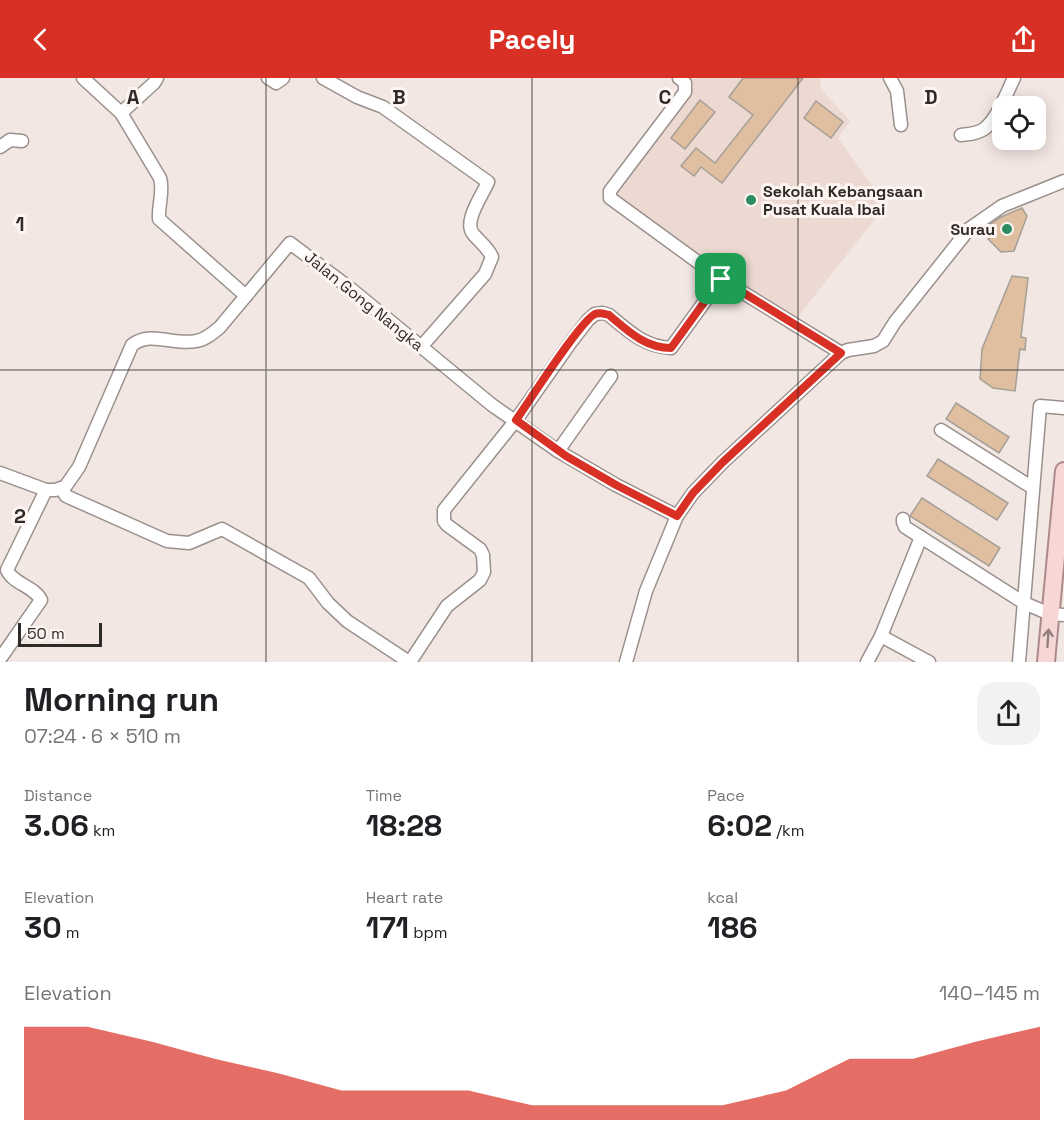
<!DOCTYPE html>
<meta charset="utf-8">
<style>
body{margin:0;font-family:"Space Grotesk",sans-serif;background:#f2f2f2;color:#202124;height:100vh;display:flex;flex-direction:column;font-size:22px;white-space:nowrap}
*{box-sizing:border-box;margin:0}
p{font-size:20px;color:#757577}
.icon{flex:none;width:33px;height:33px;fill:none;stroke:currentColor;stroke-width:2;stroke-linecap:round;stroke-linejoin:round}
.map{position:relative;height:584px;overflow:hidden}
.sheet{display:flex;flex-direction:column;background:#fff;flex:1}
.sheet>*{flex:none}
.fabs{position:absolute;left:992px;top:18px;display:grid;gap:12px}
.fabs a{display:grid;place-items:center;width:54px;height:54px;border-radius:12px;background:#fff;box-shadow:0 3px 15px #0003;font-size:30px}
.scale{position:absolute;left:18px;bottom:15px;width:84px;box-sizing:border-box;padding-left:6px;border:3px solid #2e2a28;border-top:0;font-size:16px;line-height:21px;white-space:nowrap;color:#2e2a28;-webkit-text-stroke:4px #fef5f2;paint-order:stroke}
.pin{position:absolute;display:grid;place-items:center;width:51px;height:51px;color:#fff;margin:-26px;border-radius:12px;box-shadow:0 3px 9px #0006}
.round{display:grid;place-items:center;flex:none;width:63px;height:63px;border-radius:18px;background:#f2f2f2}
.head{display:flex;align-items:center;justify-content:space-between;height:102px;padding:0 24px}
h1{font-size:33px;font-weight:600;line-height:45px}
.figures{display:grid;grid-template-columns:repeat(3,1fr);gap:9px;height:102px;padding:6px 24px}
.figures div{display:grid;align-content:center}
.figures b{font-size:30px;font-weight:600}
.figures small{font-size:16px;font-weight:400}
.figures p{font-size:16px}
.chart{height:168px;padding:12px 24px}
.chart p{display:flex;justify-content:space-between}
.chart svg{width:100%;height:108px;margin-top:6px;fill:#d93025;opacity:.7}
header{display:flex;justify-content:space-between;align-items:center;height:78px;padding:0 24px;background:#d93025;color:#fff;font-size:27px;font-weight:600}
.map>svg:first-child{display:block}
</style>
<header><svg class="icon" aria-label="back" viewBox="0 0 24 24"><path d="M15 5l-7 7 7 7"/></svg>Pacely<svg class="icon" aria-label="share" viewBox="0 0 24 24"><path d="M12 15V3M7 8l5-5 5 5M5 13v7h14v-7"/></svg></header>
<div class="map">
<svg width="1064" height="584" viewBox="0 0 1064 584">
<rect width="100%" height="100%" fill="#f3e7e3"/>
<polygon fill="#ecd9d2" points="685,0 821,0 820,10 850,43 838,60 886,127 796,241 724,198 612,118 694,9"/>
<g fill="#dfbfa0" stroke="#a69f97" stroke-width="1.5">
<polygon points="743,0 803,0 722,105 701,89 694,98 681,88 696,70 715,85 753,37 729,19"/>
<polygon points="700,22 715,34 685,71 671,60"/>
<polygon points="816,23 843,44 831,60 804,40"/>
<polygon points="1022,130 1027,138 1014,173 1001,174 988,161 993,158 990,146 1001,139"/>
<polygon points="1012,198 1028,200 1021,259 1026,260 1025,272 1020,271 1015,313 993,310 980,301 982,271"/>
<polygon points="956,325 1009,359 999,375 946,341"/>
<polygon points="938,381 1008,425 997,442 927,398"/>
<polygon points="922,420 1000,470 989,488 910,438"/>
</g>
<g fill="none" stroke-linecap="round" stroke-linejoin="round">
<defs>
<g id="minor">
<polyline points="83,0 121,35"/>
<path d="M157,0L154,5L121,35L160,100C164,113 158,128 159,141L246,218"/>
<polyline points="268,0 276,5 283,0"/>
<path d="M323,0L357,19L383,29L488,104C482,118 462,145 474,157C481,165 488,170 492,179L485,196L421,269"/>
<polyline points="679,0 685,5 685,14 610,113 610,120 721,201 841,275"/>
<polyline points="890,0 897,13 901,47"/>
<path d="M961,57C969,56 977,56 984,51C997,42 1007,14 1014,0"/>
<polyline points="0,69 10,62 22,63"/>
<polyline points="941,352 1033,410"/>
<polyline points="558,373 611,298"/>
<path d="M0,395L46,412H55L65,409L79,389L132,267C151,252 173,268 196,263C205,262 213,255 220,249L290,165L351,211L492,327L558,373L616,407L677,438"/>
<polyline points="61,410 66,418 167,463 189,465 222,451 309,500 328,525 347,543 409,584"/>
<polyline points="903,441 903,444 905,449 1024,525 1050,536 1064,537"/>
<polyline points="881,558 929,584"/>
<path d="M0,581L41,522C34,508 13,506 7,492L46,412"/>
<path d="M410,584L447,528L480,502L484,494L483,477L480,471L447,447L444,443V432L516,342L571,264L588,242L595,236L603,235L609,237C628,253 645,269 671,270L721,201"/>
<polyline points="626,584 646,513 677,438 693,415 723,384 841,275 848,272 874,268 883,263 895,244 969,151 1002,128 1064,103"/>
<polyline points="867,584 881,558 921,459"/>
<polyline points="1019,584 1040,328 1064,330"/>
</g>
<polyline id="major" points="1046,584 1064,393"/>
</defs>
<use href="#minor" stroke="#9a908c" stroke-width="15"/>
<use href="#major" stroke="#ac8a88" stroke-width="20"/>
<use href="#minor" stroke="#fff" stroke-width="12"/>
<use href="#major" stroke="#f6d7d6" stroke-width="16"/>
</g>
<defs><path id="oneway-shaft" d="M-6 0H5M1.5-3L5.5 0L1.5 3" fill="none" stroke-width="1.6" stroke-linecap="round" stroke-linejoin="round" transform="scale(1.5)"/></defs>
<use stroke="#92807f" href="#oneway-shaft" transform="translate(1048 560) rotate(-86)"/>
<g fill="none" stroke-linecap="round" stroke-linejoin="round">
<defs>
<path id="route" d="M721,201L841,275L723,384L693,415L677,438L616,407L566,378L516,342C529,324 580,243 595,236C600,234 605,236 609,237C628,253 645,270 671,270Z"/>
</defs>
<use href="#route" stroke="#fff" stroke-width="12"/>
<use href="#route" stroke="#d93025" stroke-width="8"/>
</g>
<path fill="none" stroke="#2e2a28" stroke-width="1.5" stroke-opacity="0.55" d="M266,0V584M532,0V584M798,0V584M0,292H1064"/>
<g fill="#2d8b62" stroke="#fef5f2" stroke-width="2">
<circle cx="751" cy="122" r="6"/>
<circle cx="1007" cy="151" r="6"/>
</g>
<g text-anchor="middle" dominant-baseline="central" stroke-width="6" stroke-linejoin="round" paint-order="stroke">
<g font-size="16" font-weight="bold" fill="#2e2a28" stroke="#fef5f2" text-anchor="start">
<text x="763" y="113">Sekolah Kebangsaan<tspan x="763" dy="18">Pusat Kuala Ibai</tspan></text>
<text x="995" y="151" text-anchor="end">Surau</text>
</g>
<g font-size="16" fill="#2e2a28" stroke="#fef5f2">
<text transform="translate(364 223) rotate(39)">Jalan Gong Nangka</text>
</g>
</g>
<g font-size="20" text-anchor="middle" font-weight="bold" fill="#2e2a28" stroke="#fef5f2" stroke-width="6" stroke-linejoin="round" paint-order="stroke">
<text x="133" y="26">A</text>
<text x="399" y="26">B</text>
<text x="665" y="26">C</text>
<text x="931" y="26">D</text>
<text x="20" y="153">1</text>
<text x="20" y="445">2</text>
</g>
</svg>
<div class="fabs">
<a><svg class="icon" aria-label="locate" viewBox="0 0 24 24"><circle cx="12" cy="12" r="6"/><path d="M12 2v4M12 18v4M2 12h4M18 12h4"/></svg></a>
</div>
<div class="scale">50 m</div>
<div class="pin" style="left:721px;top:201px;background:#1e9e55"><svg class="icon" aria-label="arrive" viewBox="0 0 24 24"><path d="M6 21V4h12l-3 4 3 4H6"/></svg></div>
</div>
<section class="sheet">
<div class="head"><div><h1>Morning run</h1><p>07:24 · 6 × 510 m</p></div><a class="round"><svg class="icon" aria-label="share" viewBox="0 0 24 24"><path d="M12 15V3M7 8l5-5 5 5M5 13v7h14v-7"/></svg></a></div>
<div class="figures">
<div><p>Distance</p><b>3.06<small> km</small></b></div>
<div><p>Time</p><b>18:28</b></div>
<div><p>Pace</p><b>6:02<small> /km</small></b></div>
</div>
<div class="figures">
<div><p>Elevation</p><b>30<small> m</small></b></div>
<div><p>Heart rate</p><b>171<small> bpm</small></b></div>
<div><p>kcal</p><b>186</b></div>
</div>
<div class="chart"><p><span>Elevation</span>140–145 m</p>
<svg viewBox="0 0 160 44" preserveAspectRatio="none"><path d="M0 44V6L10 6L20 12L30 19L40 25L50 32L60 32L70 32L80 38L90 38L100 38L110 38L120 32L130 19L140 19L150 12L160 6V44z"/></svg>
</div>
</section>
